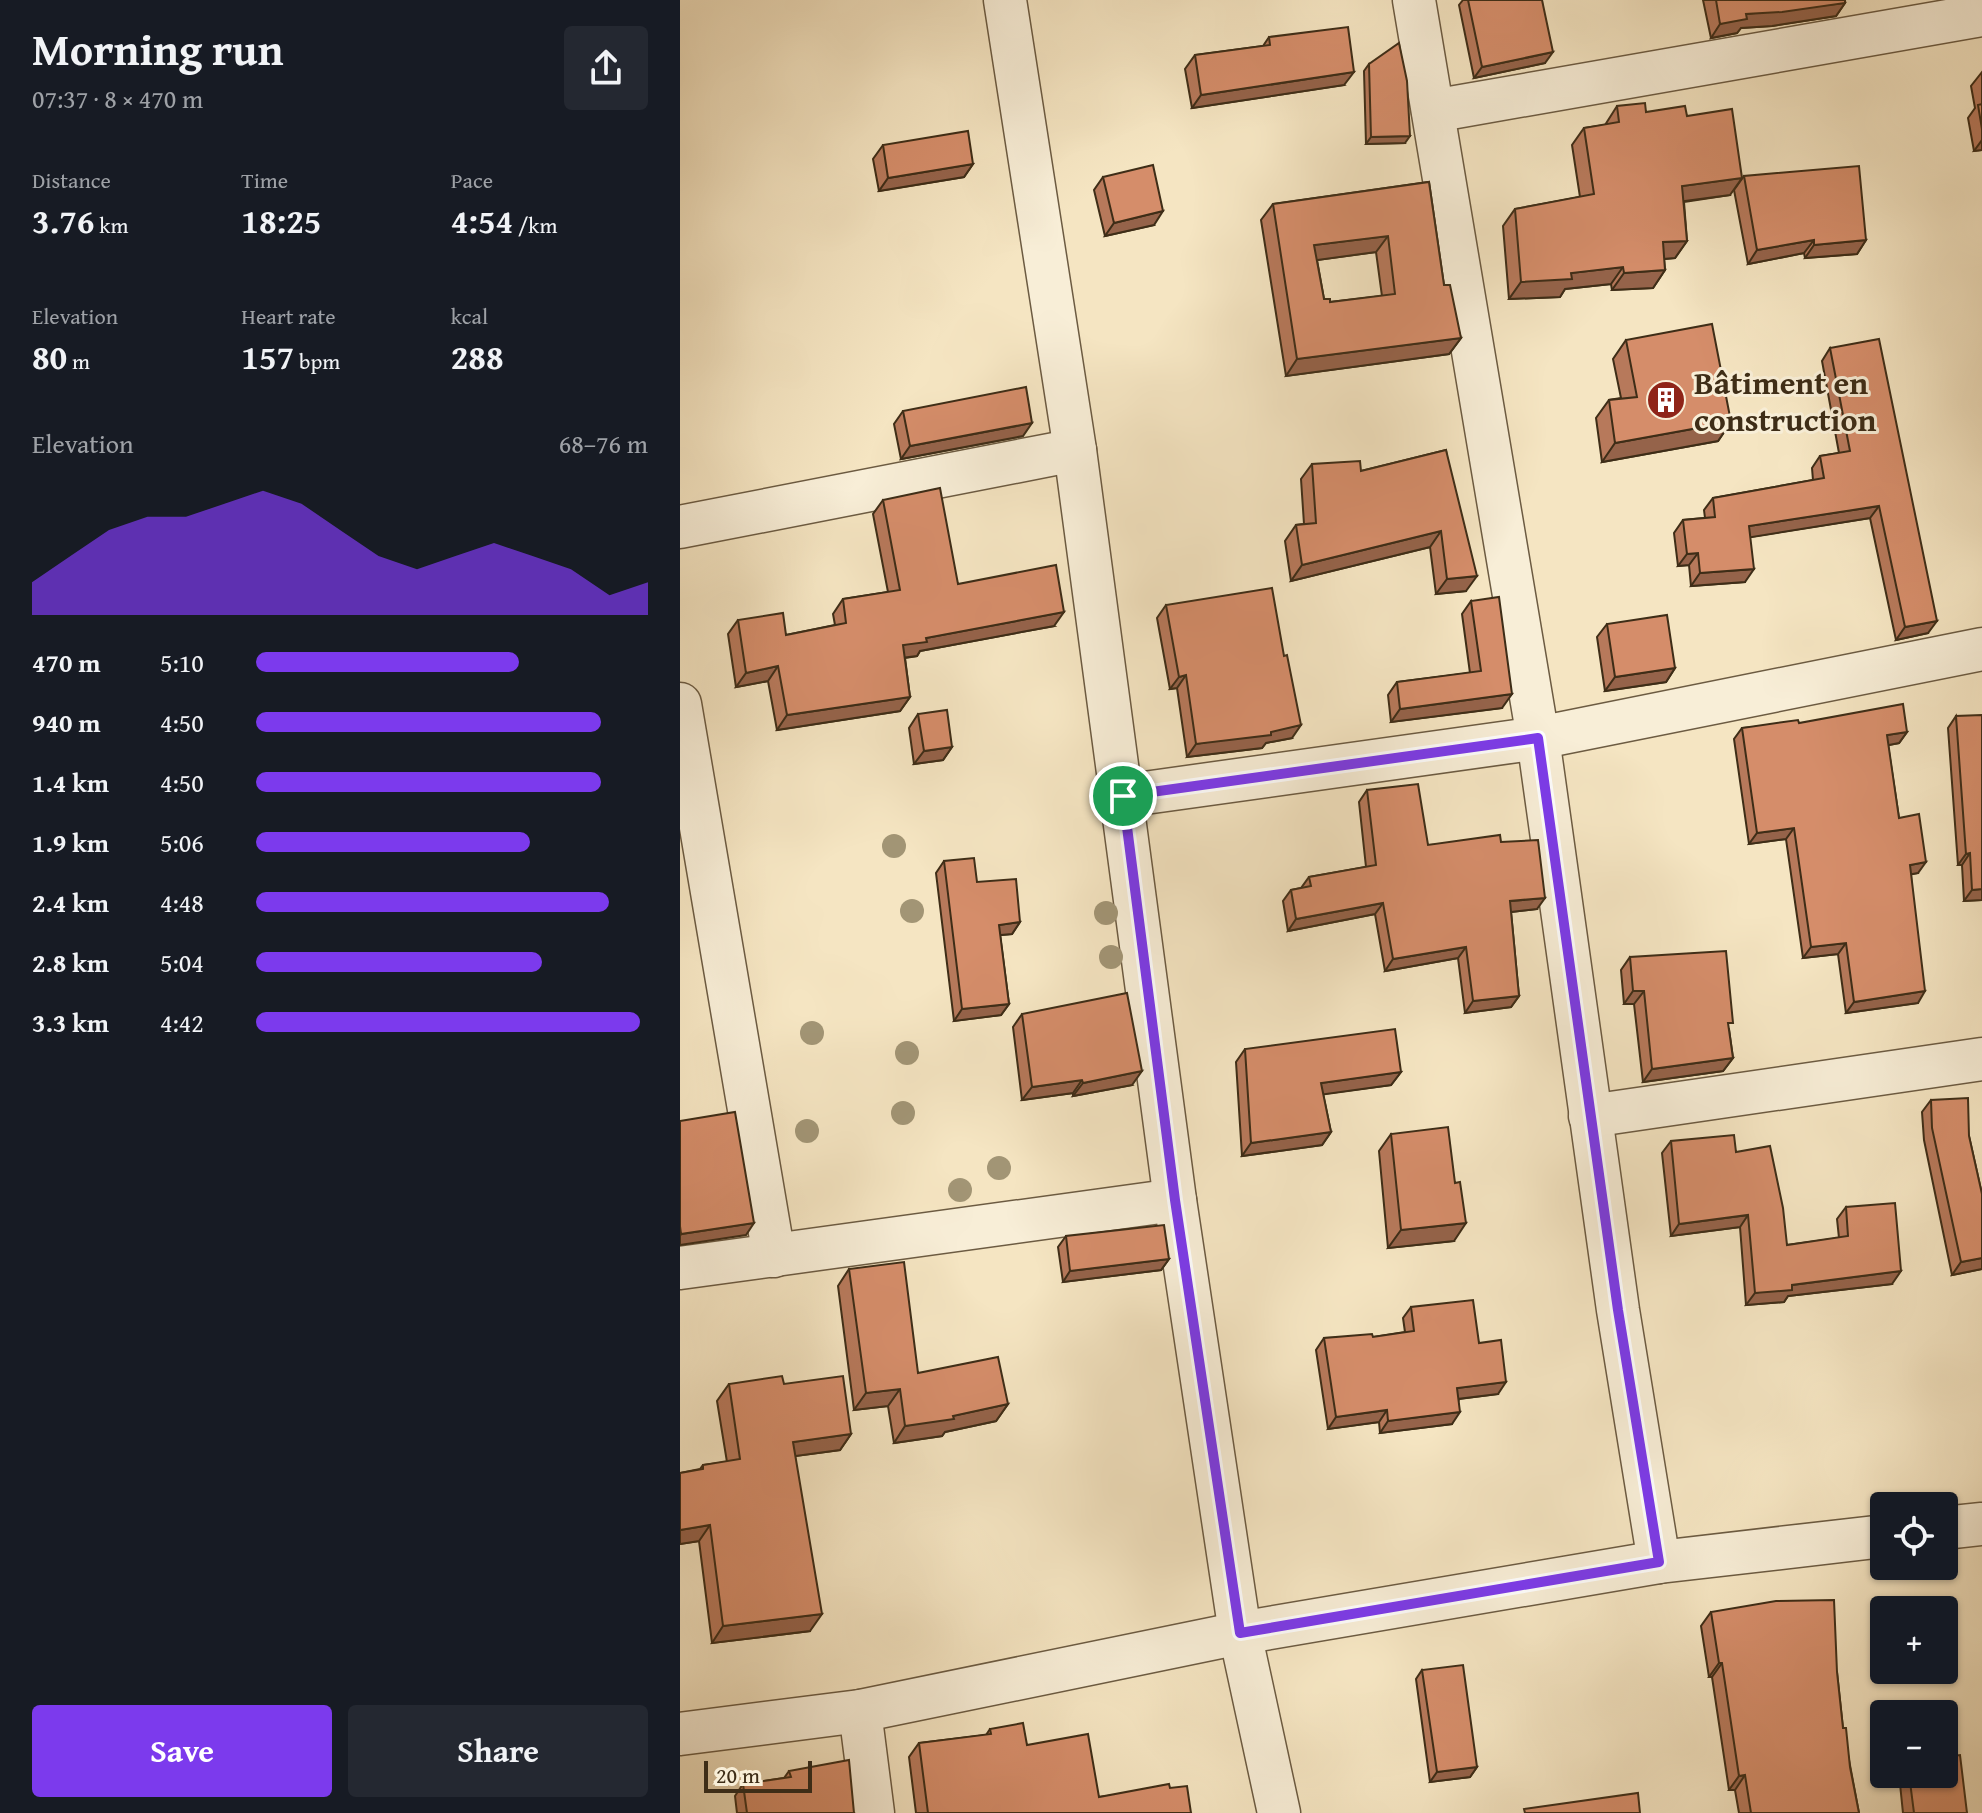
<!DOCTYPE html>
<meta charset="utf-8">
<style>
body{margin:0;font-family:"Gentium Book Plus",serif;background:#242831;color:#f1f3f6;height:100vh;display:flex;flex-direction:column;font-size:30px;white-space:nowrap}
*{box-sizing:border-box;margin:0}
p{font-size:26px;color:#9ea1a6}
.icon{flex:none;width:44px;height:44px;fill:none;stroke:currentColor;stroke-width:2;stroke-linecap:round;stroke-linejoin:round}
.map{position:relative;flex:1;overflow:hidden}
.side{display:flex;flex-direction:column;background:#171b24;width:680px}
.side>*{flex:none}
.buttons{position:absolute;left:1190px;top:1492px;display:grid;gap:16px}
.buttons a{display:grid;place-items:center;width:88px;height:88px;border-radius:8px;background:#171b24;box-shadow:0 2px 6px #0004;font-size:40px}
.scale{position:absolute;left:24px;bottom:20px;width:108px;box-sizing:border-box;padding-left:8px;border:4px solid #3e2d17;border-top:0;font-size:22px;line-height:28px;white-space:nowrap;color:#3e2d17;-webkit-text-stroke:6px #f8eed7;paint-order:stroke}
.pin{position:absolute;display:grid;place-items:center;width:68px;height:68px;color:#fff;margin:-34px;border:4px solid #fff;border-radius:50%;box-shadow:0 2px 8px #0007}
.round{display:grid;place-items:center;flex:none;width:84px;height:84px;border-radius:8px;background:#242831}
.head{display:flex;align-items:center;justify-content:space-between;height:136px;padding:0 32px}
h1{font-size:44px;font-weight:700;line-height:60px}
.stats{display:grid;grid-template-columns:repeat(3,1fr);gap:12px;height:136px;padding:8px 32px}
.stats div{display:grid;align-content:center}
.stats b{font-size:34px;font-weight:700}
.stats small{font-size:22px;font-weight:400}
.stats p{font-size:22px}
.chart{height:224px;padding:16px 32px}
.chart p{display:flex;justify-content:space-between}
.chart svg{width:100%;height:144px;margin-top:8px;fill:#7c3aed;opacity:.7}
.button{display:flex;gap:16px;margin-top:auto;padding:16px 32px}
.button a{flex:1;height:92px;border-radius:8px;background:#7c3aed;color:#fff;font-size:32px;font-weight:700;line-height:92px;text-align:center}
.button a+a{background:#242831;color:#f1f3f6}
ul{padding:0 32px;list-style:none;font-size:26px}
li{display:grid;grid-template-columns:128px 96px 1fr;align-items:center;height:60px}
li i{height:20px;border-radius:10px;background:#7c3aed}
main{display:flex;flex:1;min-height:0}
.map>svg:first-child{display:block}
</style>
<main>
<section class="side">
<div class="head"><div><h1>Morning run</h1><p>07:37 · 8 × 470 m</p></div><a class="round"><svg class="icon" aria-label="share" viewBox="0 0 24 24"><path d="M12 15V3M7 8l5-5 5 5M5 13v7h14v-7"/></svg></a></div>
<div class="stats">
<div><p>Distance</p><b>3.76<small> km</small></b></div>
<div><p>Time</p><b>18:25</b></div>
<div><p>Pace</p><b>4:54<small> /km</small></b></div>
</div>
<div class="stats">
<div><p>Elevation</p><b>80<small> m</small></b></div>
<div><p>Heart rate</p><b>157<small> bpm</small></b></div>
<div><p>kcal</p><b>288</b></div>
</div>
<div class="chart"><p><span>Elevation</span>68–76 m</p>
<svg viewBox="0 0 160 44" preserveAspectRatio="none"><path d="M0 44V34L10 26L20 18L30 14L40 14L50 10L60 6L70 10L80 18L90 26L100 30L110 26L120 22L130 26L140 30L150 38L160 34V44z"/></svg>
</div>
<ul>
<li><b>470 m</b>5:10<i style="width:67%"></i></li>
<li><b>940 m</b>4:50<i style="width:88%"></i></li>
<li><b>1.4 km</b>4:50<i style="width:88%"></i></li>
<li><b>1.9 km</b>5:06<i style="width:70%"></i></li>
<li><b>2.4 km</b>4:48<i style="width:90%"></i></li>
<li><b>2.8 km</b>5:04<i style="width:73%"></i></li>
<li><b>3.3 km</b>4:42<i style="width:98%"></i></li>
</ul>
<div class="button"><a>Save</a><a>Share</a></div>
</section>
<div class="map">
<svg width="1302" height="1813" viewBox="0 0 1302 1813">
<rect width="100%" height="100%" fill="#f5e5c2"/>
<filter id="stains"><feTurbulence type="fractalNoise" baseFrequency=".0025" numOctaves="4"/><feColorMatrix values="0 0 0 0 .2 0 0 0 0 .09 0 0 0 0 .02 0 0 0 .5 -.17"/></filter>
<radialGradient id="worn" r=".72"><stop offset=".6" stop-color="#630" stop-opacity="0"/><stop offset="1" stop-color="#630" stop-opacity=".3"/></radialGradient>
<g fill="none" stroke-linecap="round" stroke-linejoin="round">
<defs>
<g id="street">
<polyline points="325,0 395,450 495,1200 560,1633 599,1813"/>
<polyline points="734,0 858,738 938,1310 979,1562"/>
<polyline points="753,111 1302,15"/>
<polyline points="0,527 395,450"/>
<polyline points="0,704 94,1256"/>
<polyline points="443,796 858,738 1302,649"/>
<polyline points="910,1116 1302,1059"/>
<polyline points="0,1268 495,1200"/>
<polyline points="1264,1528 1302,1524"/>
<polyline points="180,1711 193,1813"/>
<polyline points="0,1734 180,1711 560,1633 979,1562 1204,1536"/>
</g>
</defs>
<use href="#street" stroke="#6c5b42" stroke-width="45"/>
<use href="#street" stroke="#f8eed7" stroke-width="42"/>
</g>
<g fill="#a29575">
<circle cx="214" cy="846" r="12"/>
<circle cx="232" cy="911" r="12"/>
<circle cx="426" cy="913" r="12"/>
<circle cx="431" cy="957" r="12"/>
<circle cx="132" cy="1033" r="12"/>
<circle cx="227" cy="1053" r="12"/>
<circle cx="223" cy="1113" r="12"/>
<circle cx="127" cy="1131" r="12"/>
<circle cx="319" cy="1168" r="12"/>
<circle cx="280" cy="1190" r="12"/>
</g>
<g fill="#b7795b" stroke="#3e2d17" stroke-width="2" fill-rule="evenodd">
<polygon points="783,0 862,0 865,63 794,78 779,5"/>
<polygon points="1023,0 1165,0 1165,3 1156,16 1092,26 1061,28 1057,33 1031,38"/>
<polygon points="589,37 664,85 512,108 505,69 515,55 583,46"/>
<polygon points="689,64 725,143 686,144 684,71"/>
<polygon points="1302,72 1302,150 1294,151 1288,118 1295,108 1291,86"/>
<polygon points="937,106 966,112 1007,116 1050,195 1004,202 1007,241 995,258 984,259 985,270 973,288 932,290 931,284 885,289 880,297 829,299 823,226 835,209 900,197 892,145 904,128 925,125"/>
<polygon points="203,145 293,164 284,177 199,191 193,159"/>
<polygon points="1064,176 1186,240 1177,254 1125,258 1124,253 1068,264 1054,190"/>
<polygon points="423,177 474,225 425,236 414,190"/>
<path d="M749,182L764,285L781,338L769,354L606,376L581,220L593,204ZM696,252L702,296L650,302L644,299L637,260Z"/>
<polygon points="946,340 1051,422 1038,441 922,462 916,418 929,400 941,398 933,359"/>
<polygon points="1150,348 1248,633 1216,640 1190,518 1070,537 1065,582 1011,586 1009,565 998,566 994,533 1003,520 1025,518 1024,510 1033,498 1133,480 1132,468 1140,456 1159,453 1142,361"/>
<polygon points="223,411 343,436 221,459 214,424"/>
<polygon points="766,450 786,591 756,594 750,547 611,581 605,541 616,525 624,524 621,479 632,464 681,471"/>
<polygon points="203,500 278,584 374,626 240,651 237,656 225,658 230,697 220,711 97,730 88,681 56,687 48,634 58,620 106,635 155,625 153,614 163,599 208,592 193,514"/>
<polygon points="791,601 822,708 711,722 708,695 717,682 790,673 782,614"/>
<polygon points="486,605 612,738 586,743 582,748 507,757 497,688 490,689 477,618"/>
<polygon points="927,624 995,668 986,682 925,691 917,637"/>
<polygon points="238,714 272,747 263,760 234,764 229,728"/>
<polygon points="1276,716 1302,900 1284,901 1282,865 1278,865 1268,728"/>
<polygon points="1119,723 1227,732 1219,743 1208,745 1219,818 1238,873 1231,874 1238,1003 1166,1013 1158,954 1123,958 1106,839 1069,844 1054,739 1062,728"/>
<polygon points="687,790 748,845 821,842 857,909 831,912 839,996 831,1007 785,1013 778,958 705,971 695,914 608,931 603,901 611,890 621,888 629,877 686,867 679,802"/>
<polygon points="264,861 297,882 340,922 332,934 320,935 329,1004 321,1015 274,1021 256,873"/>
<polygon points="950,957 1049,1029 1053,1058 1043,1071 963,1082 954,1004 944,1004 941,970"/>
<polygon points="342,1014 452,1085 393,1096 393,1093 342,1100 333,1027"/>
<polygon points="565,1049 721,1072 711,1085 643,1094 651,1132 642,1145 562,1156 556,1062"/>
<polygon points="1251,1100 1289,1136 1302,1194 1302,1269 1272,1275 1244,1140 1242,1112"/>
<polygon points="711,1134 774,1241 708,1248 699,1151"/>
<polygon points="991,1141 1056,1152 1107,1245 1159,1238 1157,1219 1166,1207 1212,1284 1108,1296 1104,1302 1066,1305 1060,1227 991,1236 982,1153"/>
<polygon points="386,1236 489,1259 481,1270 383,1282 378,1247"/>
<polygon points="169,1269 238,1373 328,1404 316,1421 265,1432 262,1436 214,1443 208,1406 174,1410 158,1286"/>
<polygon points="731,1307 799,1343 818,1394 779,1399 772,1424 700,1433 699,1422 648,1429 636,1350 644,1338 693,1337 725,1332 723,1318"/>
<polygon points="49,1384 104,1384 171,1434 160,1450 115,1456 130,1631 32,1643 19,1541 0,1544 0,1473 20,1469 23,1465 47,1462 37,1401"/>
<polygon points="1031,1612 1157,1672 1163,1728 1179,1813 1059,1813 1055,1790 1049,1790 1032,1677 1029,1677 1021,1626"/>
<polygon points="742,1670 797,1767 790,1777 750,1782 736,1679"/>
<polygon points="310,1729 347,1745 419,1797 490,1788 511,1813 236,1813 229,1757 239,1743 306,1735"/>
<polygon points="109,1771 174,1813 57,1813 55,1796 63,1784 104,1778"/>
<polygon points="1219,1774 1264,1774 1287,1813 1223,1813"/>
</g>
<g fill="#95634a" stroke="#3e2d17" stroke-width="2">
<polygon points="1165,3 1156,16 1092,26 1061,28 1057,33 1031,38 1040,24 1066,14"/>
<polygon points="873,52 865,63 794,78 802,67"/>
<polygon points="674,72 664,85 512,108 521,95"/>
<polygon points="730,136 725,143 686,144 691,137"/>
<polygon points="1302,140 1302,150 1294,151"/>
<polygon points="293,164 284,177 199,191 208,178"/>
<polygon points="1062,178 1050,195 990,203 1002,186"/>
<polygon points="483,211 474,225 425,236 434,223"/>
<polygon points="708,236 696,252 623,262 634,245"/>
<polygon points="1134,240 1124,253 1068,264 1077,250"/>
<polygon points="1186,240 1177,254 1125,258 1134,245"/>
<polygon points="1007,241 995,258 971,260 983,242"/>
<polygon points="943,267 931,284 885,289 880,297 829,299 841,282 891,273"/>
<polygon points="985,270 973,288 932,290 944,273"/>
<polygon points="781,338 769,354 606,376 617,359"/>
<polygon points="1051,422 1038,441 922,462 935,443"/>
<polygon points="352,423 343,436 221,459 230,446"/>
<polygon points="1199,506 1190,518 1060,539 1069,526"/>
<polygon points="761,531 750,547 611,581 622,565"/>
<polygon points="1018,553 1009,565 998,566 1007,554"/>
<polygon points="1074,569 1065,582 1011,586 1020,573"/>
<polygon points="797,576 786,591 756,594 767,579"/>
<polygon points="384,612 374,626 240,651 237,656 213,659 223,645 246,638"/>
<polygon points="1257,621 1248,633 1216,640 1225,627"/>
<polygon points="98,666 88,681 56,687 66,673"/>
<polygon points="995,668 986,682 925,691 935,677"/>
<polygon points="506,675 497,688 490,689 499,677"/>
<polygon points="832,694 822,708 711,722 720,709"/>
<polygon points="230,697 220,711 97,730 107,715"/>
<polygon points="621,725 612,738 586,743 582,748 507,757 516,744"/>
<polygon points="1227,732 1219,743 1199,747 1207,735"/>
<polygon points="272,747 263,760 234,764 244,751"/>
<polygon points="1114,828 1106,839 1069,844 1077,833"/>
<polygon points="1290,853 1282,865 1278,865 1286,854"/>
<polygon points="1246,862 1238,873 1222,876 1230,865"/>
<polygon points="1302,889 1302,900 1284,901 1292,890"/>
<polygon points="865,898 857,909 822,913 830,901"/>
<polygon points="703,903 695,914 608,931 616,919"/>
<polygon points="340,922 332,934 310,936 319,925"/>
<polygon points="1166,943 1158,954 1123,958 1131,947"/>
<polygon points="786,947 778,958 705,971 713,959"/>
<polygon points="953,991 964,991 954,1004 944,1004"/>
<polygon points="1245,991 1238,1003 1166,1013 1174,1002"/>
<polygon points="839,996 831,1007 785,1013 793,1001"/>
<polygon points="329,1004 321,1015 274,1021 282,1009"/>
<polygon points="1053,1058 1043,1071 963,1082 972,1069"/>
<polygon points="462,1071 452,1085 393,1096 403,1083"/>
<polygon points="721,1072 711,1085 632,1096 641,1083"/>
<polygon points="402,1080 393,1093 342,1100 352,1087"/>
<polygon points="651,1132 642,1145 562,1156 571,1143"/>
<polygon points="1068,1215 1060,1227 991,1236 999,1224"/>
<polygon points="74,1223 66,1235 0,1245 0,1236 1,1234"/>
<polygon points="786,1223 774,1241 708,1248 721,1230"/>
<polygon points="1302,1258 1302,1269 1272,1275 1281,1262"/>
<polygon points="489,1259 481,1270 383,1282 390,1271"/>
<polygon points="1221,1271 1212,1284 1108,1296 1104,1302 1066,1305 1075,1293 1112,1285"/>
<polygon points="826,1382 818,1394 769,1400 777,1388"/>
<polygon points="220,1389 208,1406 174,1410 186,1393"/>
<polygon points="328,1404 316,1421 265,1432 262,1436 214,1443 225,1426"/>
<polygon points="707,1410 699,1422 648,1429 656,1417"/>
<polygon points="780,1412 772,1424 700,1433 708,1421"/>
<polygon points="171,1434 160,1450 101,1458 113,1442"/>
<polygon points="30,1525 19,1541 0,1544 0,1530"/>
<polygon points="142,1614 130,1631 32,1643 43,1626"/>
<polygon points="1039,1663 1042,1663 1032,1677 1029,1677"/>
<polygon points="797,1767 790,1777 750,1782 757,1772"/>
<polygon points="1065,1775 1055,1790 1049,1790 1059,1776"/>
</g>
<g fill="#d58d6a" stroke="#3e2d17" stroke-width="2" fill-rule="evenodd">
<polygon points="788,0 862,0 873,52 802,67"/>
<polygon points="1036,0 1165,0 1165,3 1102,12 1066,14 1067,19 1040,24"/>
<polygon points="668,27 674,72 521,95 515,55 590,45 589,37"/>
<polygon points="719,43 727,81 730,136 691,137 689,64"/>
<polygon points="965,103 966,112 1005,106 1007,116 1052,109 1062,178 1002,186 1007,241 983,242 985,270 944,273 943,267 891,273 892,279 841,282 835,209 914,194 904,128 939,122 937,106"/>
<polygon points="1302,104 1302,129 1298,105"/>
<polygon points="288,131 293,164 208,178 203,145"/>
<polygon points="473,165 483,211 434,223 423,177"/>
<polygon points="1179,166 1186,240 1134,245 1134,240 1077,250 1064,176"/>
<path d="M749,182L764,285H770L781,338L617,359L593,204ZM708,236L715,294L650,302V299H644L634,245Z"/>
<polygon points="1032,324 1051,422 935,443 929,400 957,397 946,340"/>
<polygon points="1199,339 1257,621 1225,627 1199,506 1069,526 1074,569 1020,573 1018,553 1007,554 1003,520 1035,517 1033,498 1144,478 1140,456 1170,451 1150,348"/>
<polygon points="346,387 352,423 230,446 223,411"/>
<polygon points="766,450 797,576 767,579 761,531 622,565 616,525 636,523 632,464 680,461 681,471"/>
<polygon points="260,488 278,584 376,565 384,612 246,638 247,642 223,645 230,697 107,715 98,666 66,673 58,620 103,613 106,635 166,623 163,599 220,590 203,500"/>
<polygon points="592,588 604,656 607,655 621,725 591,732 591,735 516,744 506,675 499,677 486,605"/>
<polygon points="819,597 832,694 720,709 717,682 801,671 791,601"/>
<polygon points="987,615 995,668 935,677 927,624"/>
<polygon points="1223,704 1227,732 1207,735 1219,818 1239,814 1246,862 1230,865 1245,991 1174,1002 1166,943 1131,947 1114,828 1077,833 1062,728 1118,720 1119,723"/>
<polygon points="267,710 272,747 244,751 238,714"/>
<polygon points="1302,715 1302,889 1292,890 1290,853 1286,854 1276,716"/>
<polygon points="738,784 748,845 820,835 821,842 858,840 865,898 830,901 839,996 793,1001 786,947 713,959 703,903 616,919 611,890 631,886 629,877 696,865 687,790"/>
<polygon points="294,858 297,882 336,879 340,922 319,925 329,1004 282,1009 264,861"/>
<polygon points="1046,951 1053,1023 1048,1023 1053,1058 972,1069 964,991 953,991 950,957"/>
<polygon points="447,993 462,1071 403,1083 402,1080 352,1087 342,1014"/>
<polygon points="715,1029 721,1072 641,1083 651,1132 571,1143 565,1049"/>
<polygon points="1288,1098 1289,1136 1302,1194 1302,1258 1281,1262 1252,1128 1251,1100"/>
<polygon points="55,1112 74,1223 1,1234 0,1226 0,1121"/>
<polygon points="768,1127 775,1183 780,1182 786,1223 721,1230 711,1134"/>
<polygon points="1054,1135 1056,1152 1090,1146 1103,1208 1107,1245 1168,1236 1166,1207 1215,1203 1221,1271 1112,1285 1112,1290 1075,1293 1068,1215 999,1224 991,1141"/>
<polygon points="484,1225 489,1259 390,1271 386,1236"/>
<polygon points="224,1262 238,1373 318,1357 328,1404 273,1416 274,1419 225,1426 220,1389 186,1393 169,1269"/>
<polygon points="793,1300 799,1343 821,1340 826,1382 777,1388 780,1412 708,1421 707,1410 656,1417 644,1338 692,1334 693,1337 734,1331 731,1307"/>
<polygon points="102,1376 104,1384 163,1376 171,1434 113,1442 142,1614 43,1626 30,1525 0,1530 0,1473 23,1469 23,1465 60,1459 49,1384"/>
<polygon points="1154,1600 1157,1672 1163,1728 1166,1728 1170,1767 1179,1813 1071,1813 1065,1775 1059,1776 1042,1663 1039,1663 1031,1612 1096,1601"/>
<polygon points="783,1665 797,1767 757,1772 742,1670"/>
<polygon points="343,1723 347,1745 408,1734 419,1797 489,1784 490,1788 507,1786 511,1813 248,1813 239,1743 311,1734 310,1729"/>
<polygon points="1280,1755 1287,1813 1234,1813 1229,1774 1264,1774 1264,1757"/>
<polygon points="169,1760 174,1813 67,1813 63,1784 111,1777 109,1771"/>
<polygon points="958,1793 960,1813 845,1813 844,1809"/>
</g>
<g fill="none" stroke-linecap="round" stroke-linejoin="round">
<defs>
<polygon id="route" points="858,738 938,1310 979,1562 560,1633 495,1200 443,796"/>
</defs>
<use href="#route" stroke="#fff" stroke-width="16"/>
<use href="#route" stroke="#7c3aed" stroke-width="10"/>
</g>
<defs>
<symbol id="building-disc" viewBox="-11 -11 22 22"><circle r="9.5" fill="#8f2418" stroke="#f8eed7"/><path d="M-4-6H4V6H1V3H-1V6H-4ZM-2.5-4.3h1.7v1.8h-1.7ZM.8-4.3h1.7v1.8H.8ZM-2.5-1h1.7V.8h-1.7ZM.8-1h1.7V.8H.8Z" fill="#fff"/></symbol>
</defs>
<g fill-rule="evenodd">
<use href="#building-disc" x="964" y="378" width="44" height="44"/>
</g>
<g text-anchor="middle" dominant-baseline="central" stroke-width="6" stroke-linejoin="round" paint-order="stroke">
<g font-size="32" font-weight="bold" fill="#3e2d17" stroke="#f8eed7" text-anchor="start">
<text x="1014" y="382">Bâtiment en<tspan x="1014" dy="37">construction</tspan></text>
</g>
</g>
<rect width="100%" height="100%" filter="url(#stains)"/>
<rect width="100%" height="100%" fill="url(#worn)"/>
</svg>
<div class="buttons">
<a><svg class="icon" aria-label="locate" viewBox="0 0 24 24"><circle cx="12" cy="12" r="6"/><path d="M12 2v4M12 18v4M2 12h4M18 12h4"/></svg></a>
<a>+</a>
<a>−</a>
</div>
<div class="scale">20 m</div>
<div class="pin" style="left:443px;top:796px;background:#1e9e55"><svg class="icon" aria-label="arrive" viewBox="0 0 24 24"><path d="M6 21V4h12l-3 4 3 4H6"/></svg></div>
</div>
</main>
